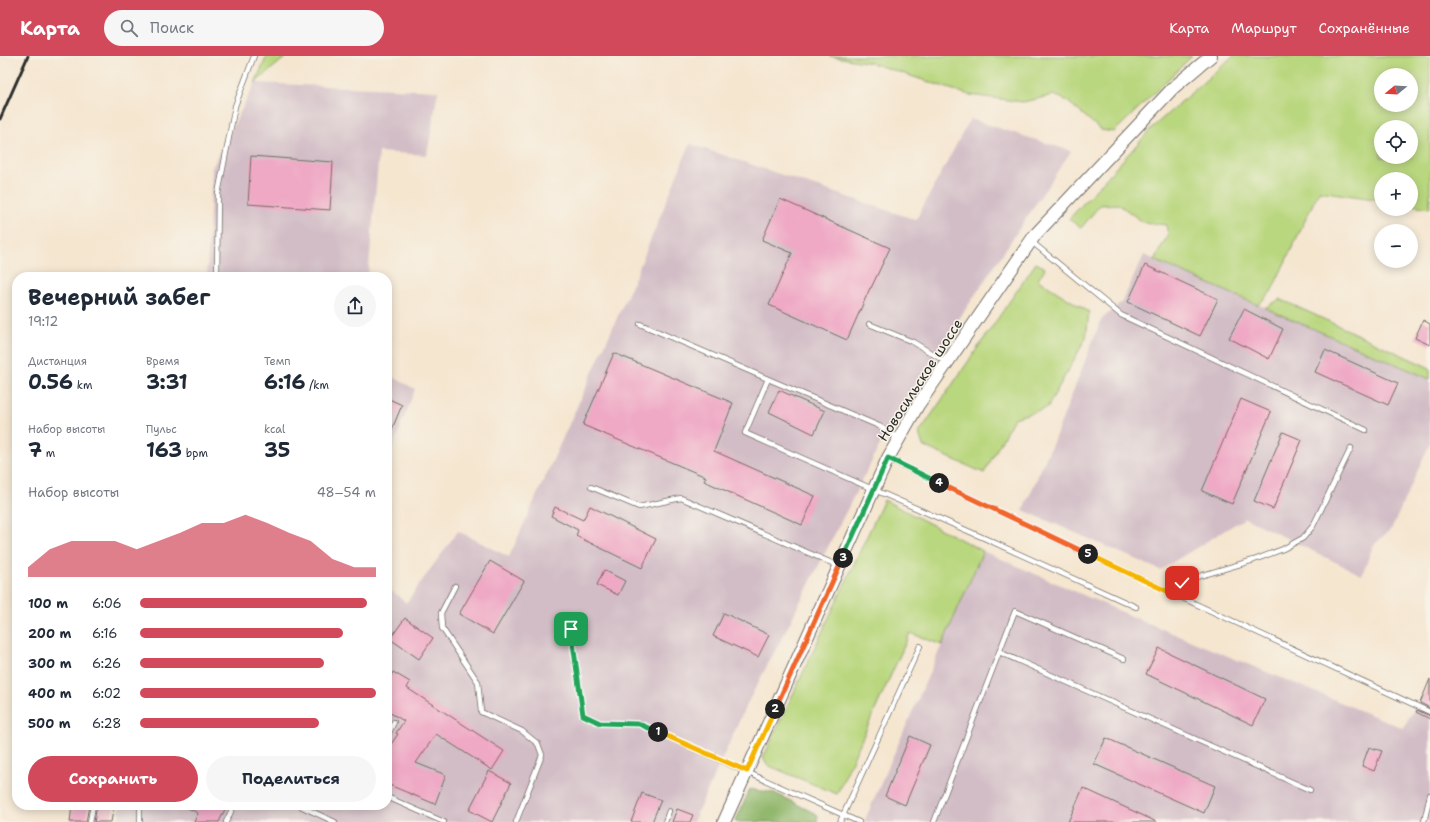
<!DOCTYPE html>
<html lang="ru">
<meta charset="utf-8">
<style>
body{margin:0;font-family:"Shantell Sans",sans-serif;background:#f6f6f7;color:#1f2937;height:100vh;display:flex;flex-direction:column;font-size:15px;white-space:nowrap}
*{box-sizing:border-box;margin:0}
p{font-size:13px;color:#747a83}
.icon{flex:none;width:22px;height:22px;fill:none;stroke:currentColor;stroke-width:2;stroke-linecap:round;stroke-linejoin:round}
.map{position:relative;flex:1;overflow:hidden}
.details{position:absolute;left:12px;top:216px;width:380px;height:538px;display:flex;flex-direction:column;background:#fff;border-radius:16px;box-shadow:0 2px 10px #0003}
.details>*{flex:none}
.needle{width:26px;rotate:252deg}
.fabs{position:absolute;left:1374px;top:12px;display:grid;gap:8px}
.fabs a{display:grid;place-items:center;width:44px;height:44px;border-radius:50%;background:#fff;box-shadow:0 2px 10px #0003;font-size:20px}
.pin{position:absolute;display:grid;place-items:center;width:34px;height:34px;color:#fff;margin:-17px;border-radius:8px;box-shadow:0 2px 6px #0006}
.km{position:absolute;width:20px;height:20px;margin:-10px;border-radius:50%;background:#222;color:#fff;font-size:11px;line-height:20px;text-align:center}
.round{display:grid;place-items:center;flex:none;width:42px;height:42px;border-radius:21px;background:#f6f6f7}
.overview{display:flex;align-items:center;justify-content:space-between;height:68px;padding:0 16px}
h1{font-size:22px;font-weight:700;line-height:30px}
.figures{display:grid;grid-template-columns:repeat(3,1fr);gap:6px;height:68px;padding:4px 16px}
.figures div{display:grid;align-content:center}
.figures b{font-size:20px;font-weight:700}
.figures small{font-size:11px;font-weight:400}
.figures p{font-size:11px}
.chart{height:112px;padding:8px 16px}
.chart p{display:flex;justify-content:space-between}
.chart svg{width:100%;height:72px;margin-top:4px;fill:#d1495b;opacity:.7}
.action{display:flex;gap:8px;margin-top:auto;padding:8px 16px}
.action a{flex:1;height:46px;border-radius:24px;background:#d1495b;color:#fff;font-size:16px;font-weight:700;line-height:46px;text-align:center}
.action a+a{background:#f6f6f7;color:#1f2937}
ul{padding:0 16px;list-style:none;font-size:13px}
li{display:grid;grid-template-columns:64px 48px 1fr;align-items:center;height:30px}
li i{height:10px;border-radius:5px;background:#d1495b}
header{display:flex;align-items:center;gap:24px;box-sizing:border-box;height:56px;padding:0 20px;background:#d1495b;color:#fff}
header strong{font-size:19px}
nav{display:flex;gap:22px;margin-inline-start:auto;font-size:14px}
.search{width:280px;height:36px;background:#f6f6f7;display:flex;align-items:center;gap:10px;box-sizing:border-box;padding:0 14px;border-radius:22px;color:#747a83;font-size:15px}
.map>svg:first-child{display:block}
</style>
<header>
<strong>Карта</strong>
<div class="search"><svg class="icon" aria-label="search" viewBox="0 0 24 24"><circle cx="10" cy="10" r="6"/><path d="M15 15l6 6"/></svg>Поиск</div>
<nav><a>Карта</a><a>Маршрут</a><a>Сохранённые</a></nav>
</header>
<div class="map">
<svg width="1430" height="766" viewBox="0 0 1430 766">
<rect width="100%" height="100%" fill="#f7f3e8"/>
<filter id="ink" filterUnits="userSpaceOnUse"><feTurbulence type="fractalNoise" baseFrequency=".025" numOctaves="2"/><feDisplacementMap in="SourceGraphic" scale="8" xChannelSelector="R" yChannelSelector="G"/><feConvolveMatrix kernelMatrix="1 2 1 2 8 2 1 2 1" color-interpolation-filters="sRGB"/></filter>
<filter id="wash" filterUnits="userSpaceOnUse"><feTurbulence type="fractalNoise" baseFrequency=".012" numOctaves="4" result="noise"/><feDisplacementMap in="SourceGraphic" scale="16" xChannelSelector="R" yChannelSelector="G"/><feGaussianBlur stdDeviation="0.9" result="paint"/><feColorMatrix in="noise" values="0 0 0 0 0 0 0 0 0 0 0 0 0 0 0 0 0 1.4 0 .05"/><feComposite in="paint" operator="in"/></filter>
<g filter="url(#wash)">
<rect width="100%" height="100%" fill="#f5e6d0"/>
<g fill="#d2bdc6">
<polygon points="255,27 438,35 427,99 379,96 368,221 207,221 212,112"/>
<polygon points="970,63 1071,95 895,359 787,572 748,646 693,766 119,766 120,749 387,749 387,531 406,547 458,475 509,501 632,229 690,88 916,164"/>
<polygon points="1144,199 1430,323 1430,387 1392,472 1373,490 1362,519 1245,462 1160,514 1023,454 1056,379 1101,264 1122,246"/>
<polygon points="387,318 415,333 387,406"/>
<polygon points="983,495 1138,563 1403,672 1430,626 1430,766 864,766"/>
</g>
<g fill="#b9d77e" stroke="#728154" fill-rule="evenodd">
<polygon points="267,0 287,0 255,27"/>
<polygon points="829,0 1192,0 1114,76 1101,74 1066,44 1054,39 1023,46 969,39 871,7"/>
<path d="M1233,0H1430V152L1411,149V123H1381V144L1319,135L1271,236L1258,249L1154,204L1168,179L1166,169L1143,166L1118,148L1100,149L1081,172L1069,163L1155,69ZM1381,19H1411V49H1381ZM1381,71H1411V101H1381Z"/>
<polygon points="1036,207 1045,212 1038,224 1089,256 1086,282 1047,352 1014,362 984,417 923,390 919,377"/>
<polygon points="1280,243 1430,312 1430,323 1265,252"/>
<polygon points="884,444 983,495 942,589 910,577 837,738 767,709 763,702"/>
</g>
<polygon fill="#92b86d" stroke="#5e724c" points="750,733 775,737 818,759 817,766 735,766"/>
<g id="blocks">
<g fill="#efa9c5">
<polygon points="251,100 333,106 330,154 248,148"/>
<polygon points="780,143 890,192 871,232 870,232 847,284 769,249 792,197 762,184"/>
<polygon points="1145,209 1218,243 1200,280 1128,246"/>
<polygon points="1244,253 1283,273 1269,303 1229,282"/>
<polygon points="1423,264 1430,268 1430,289 1415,282"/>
<polygon points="1325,294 1398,327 1388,349 1315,316"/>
<polygon points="614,297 733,347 714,395 815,440 802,469 704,425 706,421 583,369"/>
<polygon points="779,334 825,355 814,378 769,356"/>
<polygon points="387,342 402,349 387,385"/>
<polygon points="1241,343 1271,356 1232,448 1202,435"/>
<polygon points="1283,376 1302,384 1273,453 1254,445"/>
<polygon points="590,450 656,483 642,512 576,480 578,474 551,460 555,451 583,464"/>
<polygon points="490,505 524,525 493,578 459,558"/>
<polygon points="604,514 625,525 618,539 597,529"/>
<polygon points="724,557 769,579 758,601 713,580"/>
<polygon points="405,562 433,582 419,603 390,583"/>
<polygon points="1159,592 1265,643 1253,669 1146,618"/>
<polygon points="393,616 410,626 407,632 504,695 492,714 436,678 416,707 446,719 435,748 387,728 387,694 398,678 396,677 404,665 387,655 387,627"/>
<polygon points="1430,623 1430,652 1420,647"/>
<polygon points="1417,654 1430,660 1430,663 1416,656"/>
<polygon points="910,680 930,689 905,749 885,740"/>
<polygon points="1106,682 1215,730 1204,757 1094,708"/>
<polygon points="1369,691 1382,695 1374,715 1362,710"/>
<polygon points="489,715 511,727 492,766 469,754"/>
<polygon points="1083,732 1157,766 1068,766"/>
<polygon points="642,737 661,744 652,766 631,766"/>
<polygon points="72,749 89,749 86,766 70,766"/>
<polygon points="97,749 114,749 111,766 94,766"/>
<polygon points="182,749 227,749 219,766 194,766 198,757"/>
<polygon points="677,753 693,759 690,766 672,766"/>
</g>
</g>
</g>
<g filter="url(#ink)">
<use href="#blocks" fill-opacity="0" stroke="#726c65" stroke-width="1"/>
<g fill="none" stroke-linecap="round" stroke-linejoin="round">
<defs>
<g id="lane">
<polyline points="1032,186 1121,259 1366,374"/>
<polyline points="217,221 218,138 235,50 254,0"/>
<polyline points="640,268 768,323"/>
<polyline points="869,268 913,286 946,306"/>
<polyline points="898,382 879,370 768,323 745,377 984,482 1136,551"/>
<polyline points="889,403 1083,496 1430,656"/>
<polyline points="591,431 639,451 681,442 839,510"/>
<polyline points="455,530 441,557 442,572 478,626 481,656 522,675 538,688 542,699 516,766"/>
<polyline points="1173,538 1181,527 1193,522 1254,504 1283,493 1303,482 1313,470 1351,392"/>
<polyline points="571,573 583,659 600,667 639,668 859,766"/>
<polyline points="999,596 1310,734"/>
<polyline points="387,681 394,666"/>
<polyline points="387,741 444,766"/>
<polyline points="140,749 140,766"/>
<polyline points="298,749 335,766"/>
<polyline points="90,766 93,749"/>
<polyline points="226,766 234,749"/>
<polyline points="665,766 669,755"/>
<polyline points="840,766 920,590"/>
<polyline points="934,766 1015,555 1124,603"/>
<polyline points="1424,766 1430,739"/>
</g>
<polyline id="secondary" points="724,766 888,402 918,349 1035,179 1173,32 1211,0"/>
</defs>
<use href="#lane" stroke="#726c65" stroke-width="6"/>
<use href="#secondary" stroke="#726c65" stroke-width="14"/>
<use href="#lane" stroke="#fff" stroke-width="4.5"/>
<use href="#secondary" stroke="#fff" stroke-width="12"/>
<polyline stroke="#2b2b2b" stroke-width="3" points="0,63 28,0"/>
</g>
</g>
<g fill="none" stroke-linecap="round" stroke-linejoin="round" filter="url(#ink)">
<defs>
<polyline id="split-1" points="571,573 583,659 600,667 639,668 658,676"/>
<polyline id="split-2" points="658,676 747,715 775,653"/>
<polyline id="split-3" points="775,653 843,502"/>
<polyline id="split-4" points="843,502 888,402 939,427"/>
<polyline id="split-5" points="939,427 1088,498"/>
<polyline id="split-6" points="1088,498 1173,538 1182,527"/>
</defs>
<use href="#split-1" stroke="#fff" stroke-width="8"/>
<use href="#split-2" stroke="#fff" stroke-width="8"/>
<use href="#split-3" stroke="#fff" stroke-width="8"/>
<use href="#split-4" stroke="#fff" stroke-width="8"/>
<use href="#split-5" stroke="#fff" stroke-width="8"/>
<use href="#split-6" stroke="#fff" stroke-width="8"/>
<use href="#split-1" stroke="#22a559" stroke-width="5"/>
<use href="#split-2" stroke="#f5b400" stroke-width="5"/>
<use href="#split-3" stroke="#f0652b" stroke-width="5"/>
<use href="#split-4" stroke="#22a559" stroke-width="5"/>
<use href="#split-5" stroke="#f0652b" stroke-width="5"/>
<use href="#split-6" stroke="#f5b400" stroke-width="5"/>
</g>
<g text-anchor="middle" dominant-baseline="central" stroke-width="3" stroke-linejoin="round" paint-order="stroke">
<g font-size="14" fill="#2b2b2b" stroke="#f7f3e8">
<text transform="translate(920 324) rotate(-57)">Новосильское шоссе</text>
</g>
</g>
</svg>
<div class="fabs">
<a><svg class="needle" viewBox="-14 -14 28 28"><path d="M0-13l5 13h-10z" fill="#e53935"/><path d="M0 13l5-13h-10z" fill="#747a83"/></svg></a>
<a><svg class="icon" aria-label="locate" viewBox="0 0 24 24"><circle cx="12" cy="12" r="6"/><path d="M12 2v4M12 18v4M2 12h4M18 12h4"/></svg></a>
<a>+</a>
<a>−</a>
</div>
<div class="pin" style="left:571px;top:573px;background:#1e9e55"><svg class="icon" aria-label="arrive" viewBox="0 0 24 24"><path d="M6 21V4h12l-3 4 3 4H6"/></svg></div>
<div class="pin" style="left:1182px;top:527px;background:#d93025"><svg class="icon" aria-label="check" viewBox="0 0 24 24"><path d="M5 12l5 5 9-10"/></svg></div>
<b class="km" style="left:658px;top:676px">1</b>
<b class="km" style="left:775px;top:653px">2</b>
<b class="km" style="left:843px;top:502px">3</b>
<b class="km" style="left:939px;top:427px">4</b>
<b class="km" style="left:1088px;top:498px">5</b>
<section class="details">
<div class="overview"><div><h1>Вечерний забег</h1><p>19:12</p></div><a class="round"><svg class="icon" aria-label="share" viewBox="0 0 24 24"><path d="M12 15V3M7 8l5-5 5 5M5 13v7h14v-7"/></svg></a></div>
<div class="figures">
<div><p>Дистанция</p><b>0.56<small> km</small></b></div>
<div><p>Время</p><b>3:31</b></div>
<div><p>Темп</p><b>6:16<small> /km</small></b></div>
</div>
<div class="figures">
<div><p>Набор высоты</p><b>7<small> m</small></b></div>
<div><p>Пульс</p><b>163<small> bpm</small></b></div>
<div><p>kcal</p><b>35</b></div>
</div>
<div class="chart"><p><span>Набор высоты</span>48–54 m</p>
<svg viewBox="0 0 160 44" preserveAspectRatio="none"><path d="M0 44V38L10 27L20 22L30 22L40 22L50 27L60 22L70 17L80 11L90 11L100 6L110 11L120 17L130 22L140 33L150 38L160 38V44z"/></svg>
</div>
<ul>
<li><b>100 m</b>6:06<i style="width:96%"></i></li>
<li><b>200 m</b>6:16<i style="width:86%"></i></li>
<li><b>300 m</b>6:26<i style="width:78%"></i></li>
<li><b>400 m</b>6:02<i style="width:100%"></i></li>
<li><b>500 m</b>6:28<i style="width:76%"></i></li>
</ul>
<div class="action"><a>Сохранить</a><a>Поделиться</a></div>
</section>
</div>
